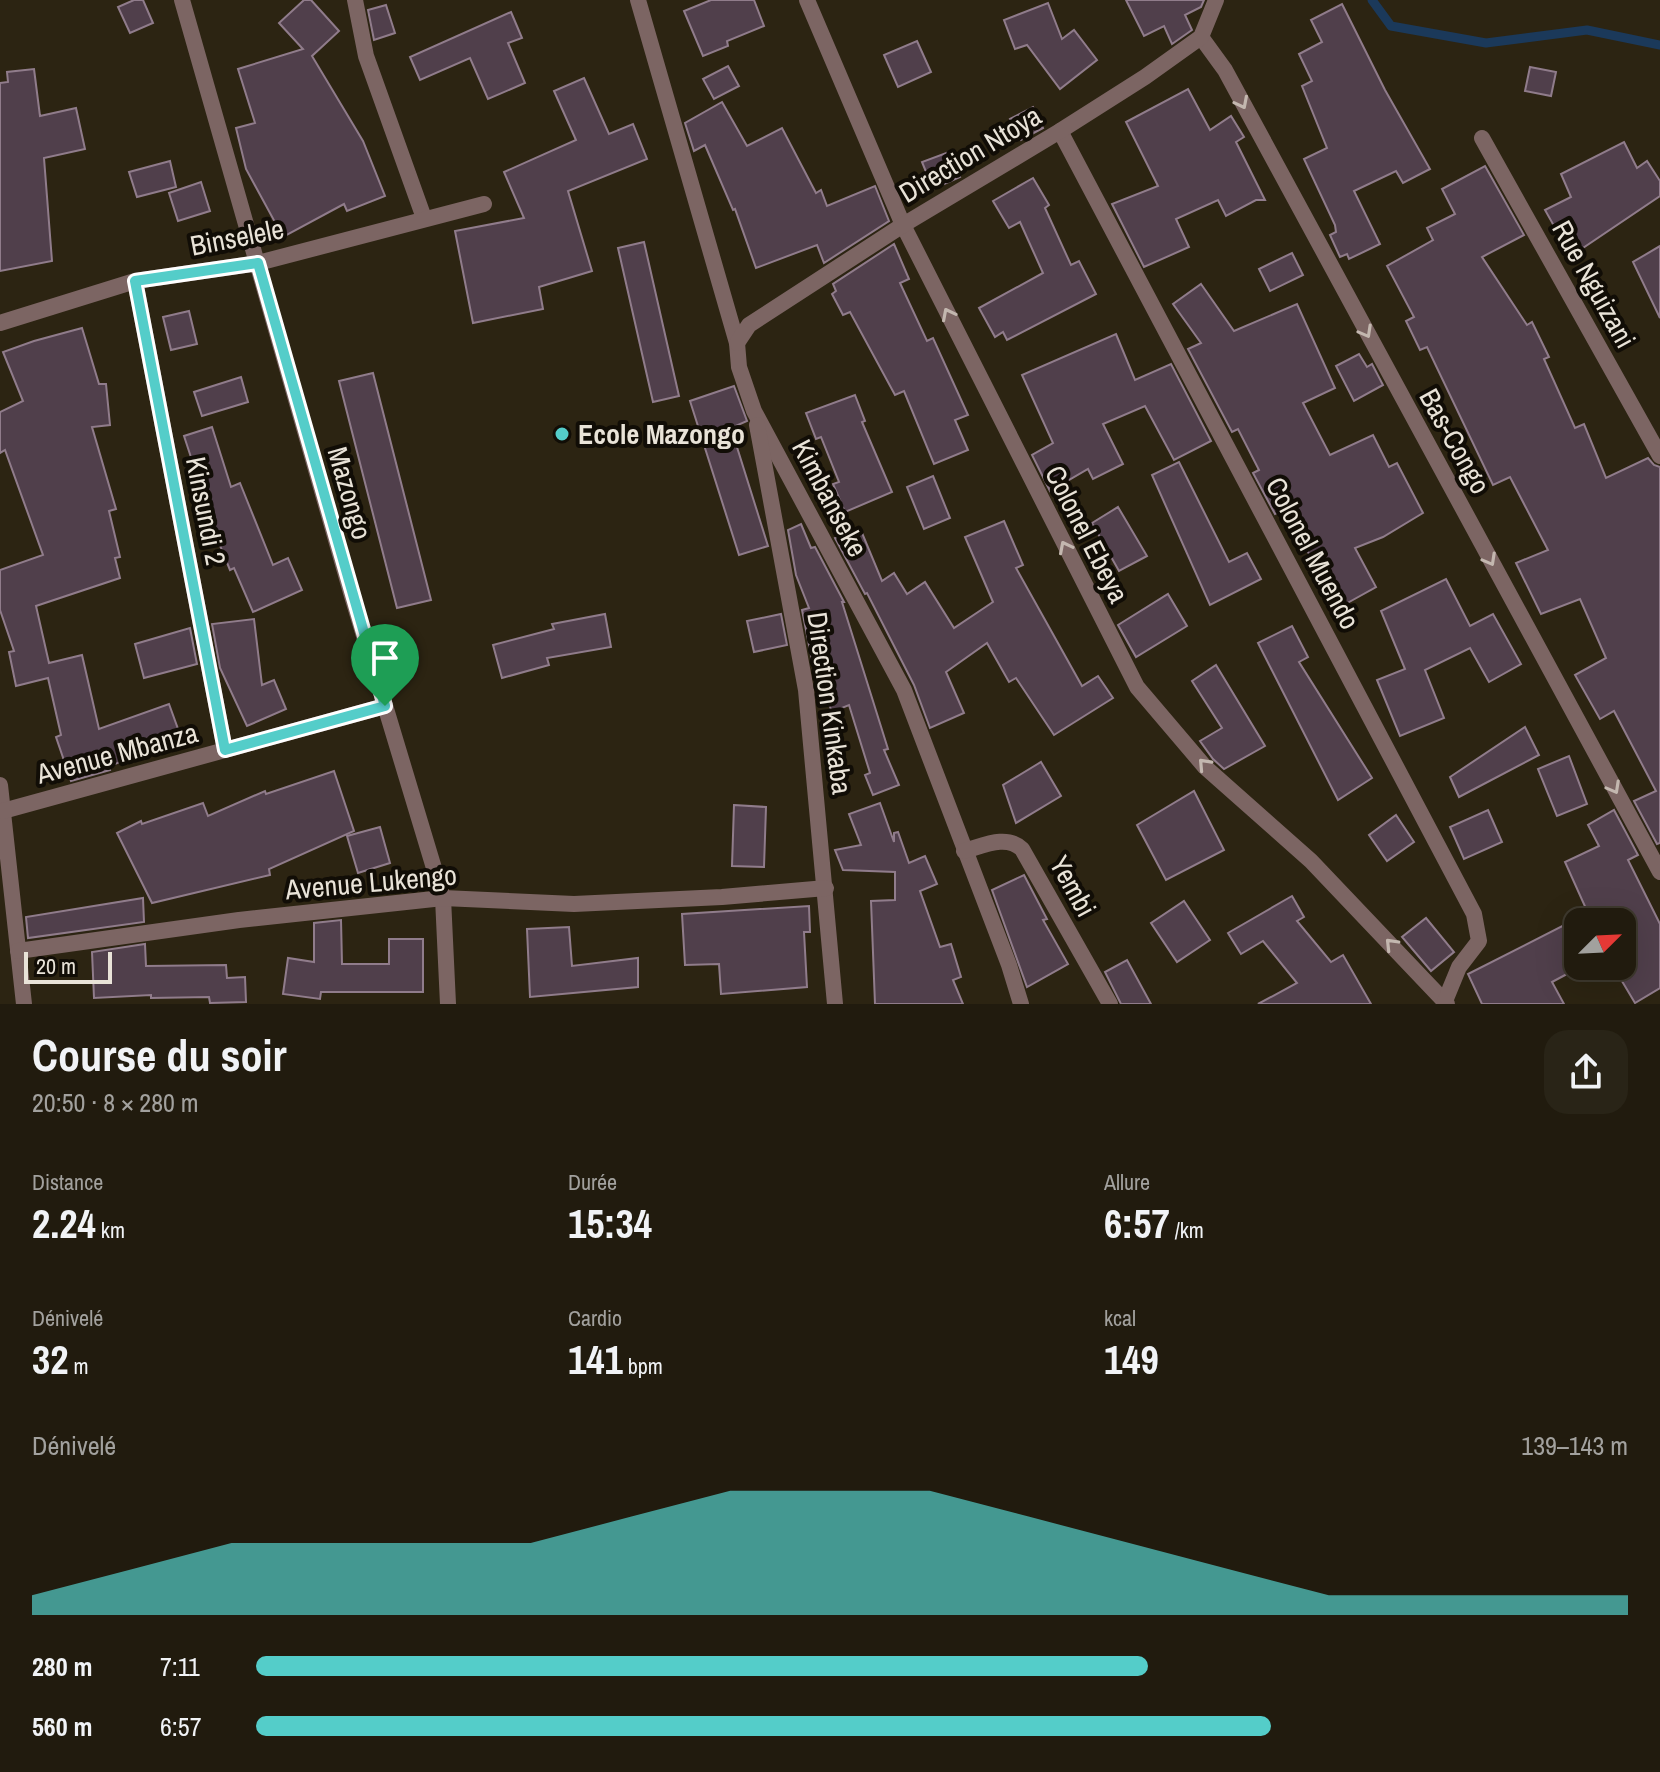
<!DOCTYPE html>
<html lang="fr">
<meta charset="utf-8">
<style>
body{margin:0;font-family:"Archivo Narrow",sans-serif;background:#292417;color:#f1f3f6;height:100vh;display:flex;flex-direction:column;font-size:30px;white-space:nowrap}
*{box-sizing:border-box;margin:0}
p{font-size:26px;color:#a2a19e}
.icon{flex:none;width:44px;height:44px;fill:none;stroke:currentColor;stroke-width:2;stroke-linecap:round;stroke-linejoin:round}
.map{position:relative;height:1004px;overflow:hidden}
.side{display:flex;flex-direction:column;background:#211b0e;flex:1}
.side>*{flex:none}
.needle{width:52px;rotate:66deg}
.controls{position:absolute;left:1564px;top:908px;display:grid;gap:16px}
.controls a{display:grid;place-items:center;width:72px;height:72px;border-radius:16px;background:#211b0e;box-shadow:0 8px 32px #0002,0 0 0 2px #3e392e;font-size:40px}
.scale{position:absolute;left:24px;bottom:20px;width:88px;box-sizing:border-box;padding-left:8px;border:4px solid #e9e3d8;border-top:0;font-size:22px;line-height:28px;white-space:nowrap;color:#e9e3d8;-webkit-text-stroke:6px #110d06;paint-order:stroke}
.pin{position:absolute;display:grid;place-items:center;width:68px;height:68px;color:#fff;margin:-82px -34px;border-radius:50% 50% 50% 0;rotate:-45deg;box-shadow:0 0 8px #0007}
.pin .icon{rotate:45deg}
.round{display:grid;place-items:center;flex:none;width:84px;height:84px;border-radius:24px;background:#292417}
.head{display:flex;align-items:center;justify-content:space-between;height:136px;padding:0 32px}
h1{font-size:44px;font-weight:700;line-height:60px}
.stats{display:grid;grid-template-columns:repeat(3,1fr);gap:12px;height:136px;padding:8px 32px}
.stats div{display:grid;align-content:center}
.stats b{font-size:40px;font-weight:700}
.stats small{font-size:22px;font-weight:400}
.stats p{font-size:22px}
.chart{height:224px;padding:16px 32px}
.chart p{display:flex;justify-content:space-between}
.chart svg{width:100%;height:144px;margin-top:8px;fill:#54cdc9;opacity:.7}
ul{padding:0 32px;list-style:none;font-size:26px}
li{display:grid;grid-template-columns:128px 96px 1fr;align-items:center;height:60px}
li i{height:20px;border-radius:10px;background:#54cdc9}
.map>svg:first-child{display:block}
</style>
<div class="map">
<svg width="1660" height="1004" viewBox="0 0 1660 1004">
<rect width="100%" height="100%" fill="#2c2412"/>
<g fill="none" stroke-linecap="round" stroke-linejoin="round">
<polyline stroke="#1b395a" stroke-width="9" points="1372,0 1391,26 1486,43 1587,30 1660,45"/>
</g>
<g fill="#503f4b" stroke="#907c8b" stroke-width="2">
<polygon points="134,0 143,0 153,23 130,33 118,7"/>
<polygon points="304,0 311,0 339,31 312,56 363,141 385,196 347,211 344,204 283,237 246,169 236,128 255,123 238,69 303,49 279,23"/>
<polygon points="711,0 754,0 764,26 727,41 728,46 703,56 684,11"/>
<polygon points="1126,0 1204,0 1201,7 1185,15 1192,30 1172,44 1164,26 1144,36"/>
<polygon points="1048,3 1062,39 1074,30 1097,60 1060,89 1027,45 1015,49 1004,20"/>
<polygon points="1342,4 1385,90 1430,169 1403,183 1396,171 1354,191 1380,244 1349,259 1347,254 1340,257 1330,235 1336,232 1335,225 1304,159 1327,148 1302,86 1312,81 1299,54 1322,42 1311,20"/>
<polygon points="386,5 395,33 374,40 368,10"/>
<polygon points="511,12 522,38 508,43 525,83 488,99 470,58 420,80 410,57"/>
<polygon points="917,41 931,72 898,87 884,55"/>
<polygon points="728,66 739,86 714,99 703,79"/>
<polygon points="1530,67 1556,72 1551,96 1525,91"/>
<polygon points="34,69 40,116 76,108 85,149 44,158 52,261 0,271 0,83 8,82 7,72"/>
<polygon points="584,78 609,134 633,124 647,159 568,191 592,271 539,287 543,309 473,323 455,231 524,218 504,172 576,140 554,91"/>
<polygon points="1188,89 1210,130 1231,116 1244,137 1236,142 1265,200 1256,200 1226,216 1218,200 1176,219 1189,247 1144,267 1112,204 1158,186 1126,122"/>
<polygon points="722,102 747,146 782,128 816,193 821,190 827,206 875,186 889,221 824,263 817,245 756,268 735,209 733,210 705,145 694,151 685,123"/>
<polygon points="1033,107 1043,128 1021,140 1010,119"/>
<polygon points="1624,142 1637,168 1647,161 1660,181 1660,196 1571,256 1545,210 1571,197 1561,174"/>
<polygon points="949,152 960,177 933,189 922,162"/>
<polygon points="170,161 176,187 137,197 129,172"/>
<polygon points="1485,166 1524,235 1482,257 1527,325 1532,322 1549,357 1544,359 1575,428 1584,424 1606,478 1648,458 1654,465 1660,467 1660,843 1657,844 1634,801 1656,791 1614,711 1600,719 1575,675 1606,658 1580,599 1541,614 1516,563 1548,550 1510,477 1493,485 1427,347 1420,350 1406,321 1414,317 1387,266 1433,240 1427,228 1455,214 1442,189"/>
<polygon points="1033,178 1049,205 1045,208 1071,265 1079,261 1096,294 1007,340 1003,332 995,337 979,308 1043,273 1020,222 1009,228 993,201"/>
<polygon points="201,182 210,211 178,221 169,193"/>
<polygon points="644,242 679,396 653,402 618,248"/>
<polygon points="894,244 909,279 900,283 927,341 933,338 968,415 955,420 968,450 934,464 904,391 895,395 850,312 843,315 832,294 836,291 833,284"/>
<polygon points="1660,246 1660,318 1633,262"/>
<polygon points="1292,253 1303,275 1270,291 1259,269"/>
<polygon points="1201,284 1234,331 1297,304 1335,388 1303,403 1330,455 1373,435 1389,467 1397,463 1423,513 1383,537 1355,548 1376,587 1342,606 1319,563 1314,565 1288,508 1275,514 1253,473 1259,470 1238,429 1232,432 1188,349 1201,343 1173,304"/>
<polygon points="189,311 197,344 171,350 163,317"/>
<polygon points="82,328 99,384 106,384 110,425 92,427 116,509 109,511 120,557 115,558 120,578 36,606 49,663 82,655 99,729 169,704 182,740 109,766 110,770 71,781 56,737 61,735 48,678 16,686 9,652 14,651 0,610 0,570 43,555 5,450 0,453 0,412 23,401 3,352 34,341"/>
<polygon points="1116,334 1135,380 1171,364 1211,441 1174,460 1145,406 1103,424 1123,464 1093,479 1088,469 1050,491 1032,455 1053,443 1022,375"/>
<polygon points="1359,354 1367,367 1372,364 1383,385 1354,401 1336,366"/>
<polygon points="373,373 431,600 397,608 339,381"/>
<polygon points="241,377 248,402 202,416 194,392"/>
<polygon points="734,386 747,421 731,428 768,546 739,555 690,401"/>
<polygon points="855,395 865,421 862,422 892,492 845,512 833,484 839,482 821,437 816,439 806,413"/>
<polygon points="212,427 231,487 240,483 273,565 288,558 302,590 253,612 234,568 230,570 201,499 204,497 184,436"/>
<polygon points="1179,462 1229,562 1247,553 1261,579 1210,605 1152,475"/>
<polygon points="933,476 950,518 924,529 907,487"/>
<polygon points="1118,507 1147,556 1119,571 1092,523"/>
<polygon points="1004,521 1023,565 1016,568 1082,686 1098,676 1113,698 1054,735 1016,678 1009,682 987,643 946,672 964,713 930,728 914,685 867,593 865,594 835,538 860,528 882,581 894,573 907,594 925,582 954,628 993,602 965,537"/>
<polygon points="801,524 811,548 815,547 844,602 842,602 888,749 884,750 899,785 873,795 865,775 870,773 849,705 832,712 812,660 802,610 809,608 796,575 788,530"/>
<polygon points="1446,579 1470,626 1493,614 1521,664 1489,682 1470,648 1425,670 1444,718 1400,736 1377,680 1405,669 1381,611"/>
<polygon points="1168,594 1187,626 1136,657 1118,625"/>
<polygon points="605,614 611,647 547,658 549,665 502,678 493,645 554,629 552,624"/>
<polygon points="781,614 787,645 754,652 747,621"/>
<polygon points="254,619 262,685 274,680 286,709 247,726 220,668 212,624"/>
<polygon points="1292,626 1308,657 1299,662 1372,778 1338,800 1258,643"/>
<polygon points="190,628 197,664 144,678 135,644"/>
<polygon points="1216,665 1265,746 1224,769 1213,759 1200,741 1222,728 1192,681"/>
<polygon points="1525,727 1539,755 1459,797 1450,777"/>
<polygon points="1569,756 1587,804 1557,816 1538,769"/>
<polygon points="1041,762 1061,796 1016,823 1003,785"/>
<polygon points="334,771 354,831 269,869 270,875 152,903 117,833 141,821 142,824 203,803 208,816 265,791 266,794"/>
<polygon points="1194,791 1224,850 1166,880 1137,825"/>
<polygon points="880,803 894,842 894,833 898,832 909,863 925,856 937,884 920,891 940,947 951,944 961,977 953,980 963,1004 875,1004 871,901 895,900 895,872 843,870 835,850 861,845 849,814"/>
<polygon points="734,805 766,807 764,867 732,866"/>
<polygon points="1488,810 1502,842 1464,859 1450,827"/>
<polygon points="1614,810 1638,855 1628,860 1660,924 1660,988 1635,1003 1613,966 1622,966 1622,922 1578,922 1578,966 1582,966 1552,982 1564,1004 1482,1004 1468,974 1588,913 1565,862 1599,846 1588,825"/>
<polygon points="1396,815 1414,842 1387,861 1369,835"/>
<polygon points="380,827 390,863 358,873 347,836"/>
<polygon points="1024,875 1047,919 1043,920 1068,964 1027,987 992,890"/>
<polygon points="1292,896 1304,917 1297,921 1331,962 1343,955 1371,1004 1258,1004 1297,983 1263,941 1241,954 1228,933"/>
<polygon points="143,898 144,922 28,938 26,917"/>
<polygon points="1184,901 1210,940 1177,962 1151,923"/>
<polygon points="809,906 810,932 804,932 807,987 721,994 719,964 685,965 682,914"/>
<polygon points="1426,918 1454,952 1431,971 1402,937"/>
<polygon points="341,920 342,964 389,964 389,939 423,939 423,992 321,992 320,999 283,994 288,958 314,962 314,923"/>
<polygon points="569,927 572,966 638,958 638,987 530,997 527,929"/>
<polygon points="145,944 146,966 226,965 227,978 245,977 246,1002 210,1003 209,997 151,998 151,995 94,998 92,952"/>
<polygon points="1127,960 1151,1004 1121,1004 1105,972"/>
</g>
<g fill="none" stroke-linecap="round" stroke-linejoin="round">
<g stroke="#7c6563" stroke-width="16">
<polyline points="182,0 352,596 443,898 448,1004"/>
<polyline points="355,0 366,56 424,218"/>
<polyline points="638,0 737,343 739,367 754,411 904,690 1009,965 1021,1004"/>
<polyline points="807,0 903,225 1137,687 1205,767 1311,861 1447,1004"/>
<polyline points="1201,37 1225,70 1660,872"/>
<polyline points="1060,131 1474,914 1479,941 1459,967 1445,1001"/>
<polyline points="1482,138 1660,456"/>
<polyline points="135,281 225,750"/>
<polyline points="0,323 135,281 258,263 484,204"/>
<polyline points="737,343 749,325 903,225 1060,131 1145,77 1201,37 1216,0"/>
<polyline points="757,425 806,690 835,1004"/>
<polyline points="0,785 24,1004"/>
<polyline points="3,811 385,706"/>
<path d="M964,851C983,846 1006,834 1022,849L1110,1004"/>
<polyline points="18,951 239,920 443,898 574,904 722,897 826,888"/>
</g>
</g>
<defs><path id="oneway-chevron" d="M-2-3.5L2.5 0L-2 3.5" fill="none" stroke-width="1.6" stroke-linecap="round" stroke-linejoin="round" transform="scale(2)"/></defs>
<g stroke="#c3b7af">
<use href="#oneway-chevron" transform="translate(1242 103) rotate(63)"/>
<use href="#oneway-chevron" transform="translate(948 314) rotate(-117)"/>
<use href="#oneway-chevron" transform="translate(1366 332) rotate(61)"/>
<use href="#oneway-chevron" transform="translate(1065 547) rotate(-117)"/>
<use href="#oneway-chevron" transform="translate(1490 560) rotate(61)"/>
<use href="#oneway-chevron" transform="translate(1204 764) rotate(-133)"/>
<use href="#oneway-chevron" transform="translate(1614 788) rotate(61)"/>
<use href="#oneway-chevron" transform="translate(1391 944) rotate(-134)"/>
</g>
<g fill="none" stroke-linecap="round" stroke-linejoin="round">
<defs>
<polygon id="route" points="258,263 385,706 225,750 135,281"/>
</defs>
<use href="#route" stroke="#fff" stroke-width="16"/>
<use href="#route" stroke="#54cdc9" stroke-width="10"/>
</g>
<circle fill="#54cdc9" stroke="#110d06" stroke-width="3" cx="562" cy="434" r="8"/>
<g text-anchor="middle" dominant-baseline="central" stroke-width="8" stroke-linejoin="round" paint-order="stroke">
<g font-size="28" fill="#e9e3d8" stroke="#110d06">
<text transform="translate(970 154) rotate(-31)">Direction Ntoya</text>
<text transform="translate(237 237) rotate(-11)">Binselele</text>
<text transform="translate(1594 284) rotate(61)">Rue Nguizani</text>
<text transform="translate(1455 441) rotate(61)">Bas-Congo</text>
<text transform="translate(350 493) rotate(74)">Mazongo</text>
<text transform="translate(830 498) rotate(62)">Kimbanseke</text>
<text transform="translate(206 511) rotate(79)">Kinsundi 2</text>
<text transform="translate(1087 534) rotate(63)">Colonel Ebeya</text>
<text transform="translate(1313 553) rotate(62)">Colonel Muendo</text>
<text transform="translate(830 703) rotate(82)">Direction Kinkaba</text>
<text transform="translate(117 753) rotate(-15)">Avenue Mbanza</text>
<text transform="translate(371 882) rotate(-5)">Avenue Lukengo</text>
<text transform="translate(1073 886) rotate(61)">Yembi</text>
</g>
<g font-size="28" font-weight="bold" fill="#e9e3d8" stroke="#110d06" text-anchor="start">
<text x="578" y="434">Ecole Mazongo</text>
</g>
</g>
</svg>
<div class="controls">
<a><svg class="needle" viewBox="-14 -14 28 28"><path d="M0-13l5 13h-10z" fill="#e53935"/><path d="M0 13l5-13h-10z" fill="#a2a19e"/></svg></a>
</div>
<div class="scale">20 m</div>
<div class="pin" style="left:385px;top:706px;background:#1e9e55"><svg class="icon" aria-label="arrive" viewBox="0 0 24 24"><path d="M6 21V4h12l-3 4 3 4H6"/></svg></div>
</div>
<section class="side">
<div class="head"><div><h1>Course du soir</h1><p>20:50 · 8 × 280 m</p></div><a class="round"><svg class="icon" aria-label="share" viewBox="0 0 24 24"><path d="M12 15V3M7 8l5-5 5 5M5 13v7h14v-7"/></svg></a></div>
<div class="stats">
<div><p>Distance</p><b>2.24<small> km</small></b></div>
<div><p>Durée</p><b>15:34</b></div>
<div><p>Allure</p><b>6:57<small> /km</small></b></div>
</div>
<div class="stats">
<div><p>Dénivelé</p><b>32<small> m</small></b></div>
<div><p>Cardio</p><b>141<small> bpm</small></b></div>
<div><p>kcal</p><b>149</b></div>
</div>
<div class="chart"><p><span>Dénivelé</span>139–143 m</p>
<svg viewBox="0 0 160 44" preserveAspectRatio="none"><path d="M0 44V38L10 30L20 22L30 22L40 22L50 22L60 14L70 6L80 6L90 6L100 14L110 22L120 30L130 38L140 38L150 38L160 38V44z"/></svg>
</div>
<ul>
<li><b>280 m</b>7:11<i style="width:65%"></i></li>
<li><b>560 m</b>6:57<i style="width:74%"></i></li>
</ul>
</section>
